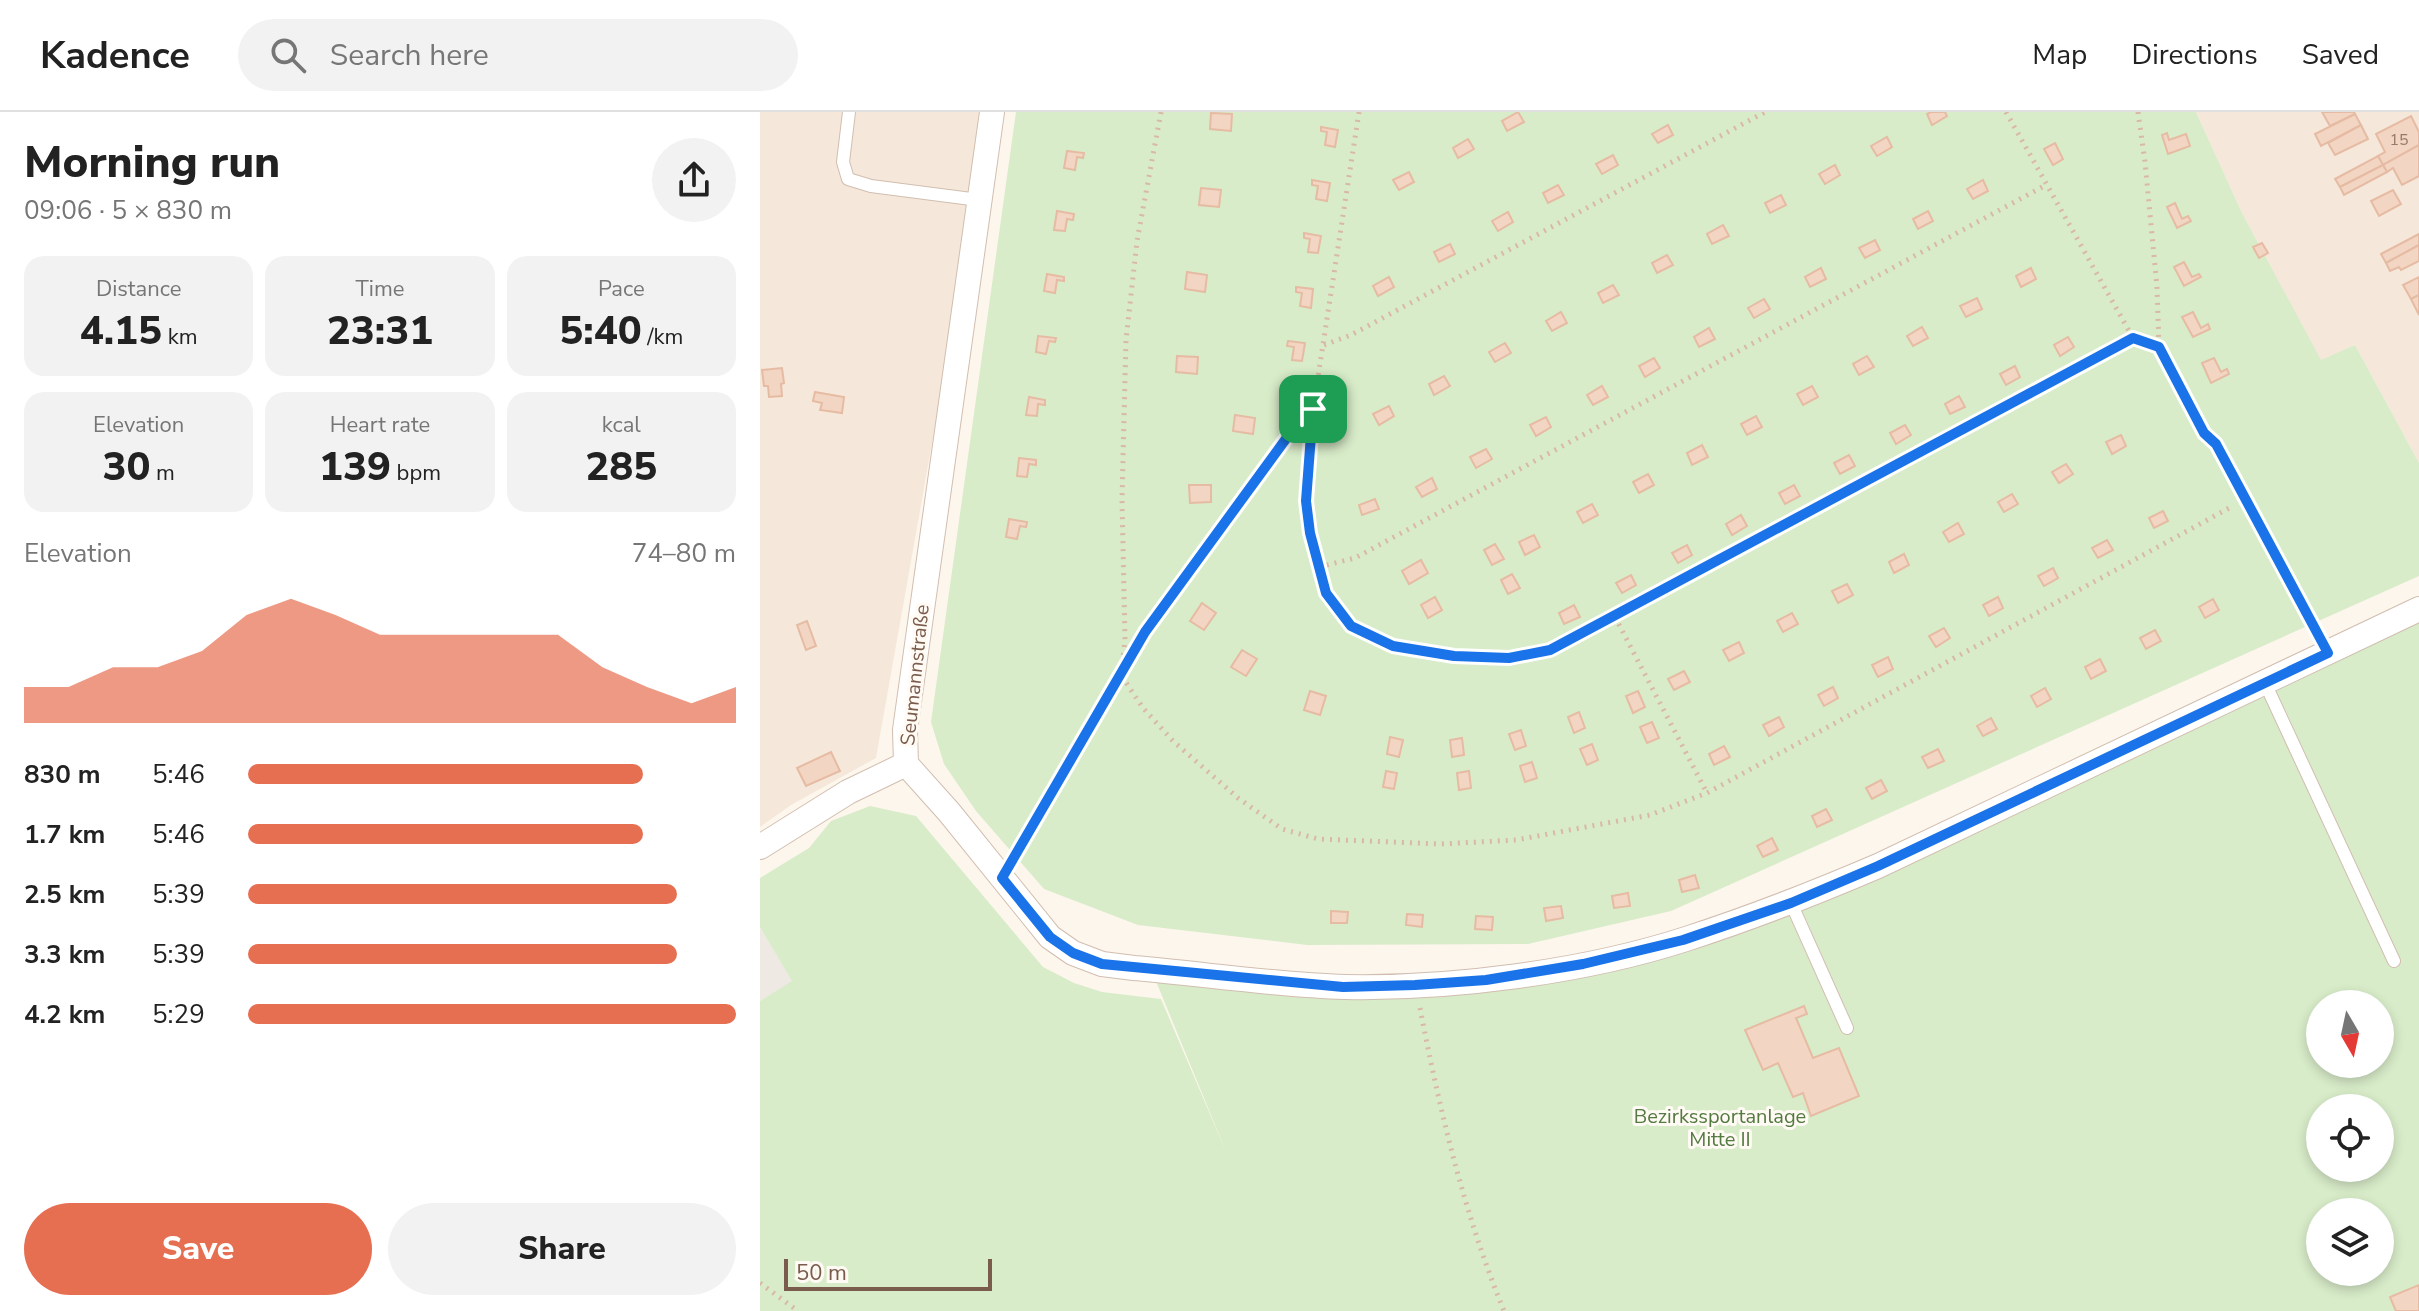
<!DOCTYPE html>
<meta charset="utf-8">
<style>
body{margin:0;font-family:"Nunito Sans",sans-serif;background:#f2f2f2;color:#222;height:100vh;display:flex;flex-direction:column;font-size:30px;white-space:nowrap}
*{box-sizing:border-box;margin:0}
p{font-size:26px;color:#767676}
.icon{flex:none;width:44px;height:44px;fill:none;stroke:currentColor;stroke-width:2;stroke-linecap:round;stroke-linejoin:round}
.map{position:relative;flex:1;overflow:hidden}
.panel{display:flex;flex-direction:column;background:#fff;width:760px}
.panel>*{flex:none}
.needle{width:52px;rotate:171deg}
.buttons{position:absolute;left:1546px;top:878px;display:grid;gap:16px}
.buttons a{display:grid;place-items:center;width:88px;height:88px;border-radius:50%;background:#fff;box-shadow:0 4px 12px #0003;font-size:40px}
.scale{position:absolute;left:24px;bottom:20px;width:208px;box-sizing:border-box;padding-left:8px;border:4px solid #7a5c4d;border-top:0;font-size:22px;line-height:28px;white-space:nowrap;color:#7a5c4d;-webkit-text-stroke:6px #fffaf3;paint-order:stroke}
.pin{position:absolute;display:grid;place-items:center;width:68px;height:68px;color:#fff;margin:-34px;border-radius:16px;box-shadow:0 4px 12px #0006}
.round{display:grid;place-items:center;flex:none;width:84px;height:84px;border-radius:42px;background:#f2f2f2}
.headline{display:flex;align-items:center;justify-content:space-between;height:136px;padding:0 24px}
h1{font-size:44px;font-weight:800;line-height:60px}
.metrics{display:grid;grid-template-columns:repeat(3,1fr);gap:12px;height:136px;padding:8px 24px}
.metrics div{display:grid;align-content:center;border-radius:20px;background:#f2f2f2;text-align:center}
.metrics b{font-size:40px;font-weight:800}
.metrics small{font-size:22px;font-weight:400}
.metrics p{font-size:22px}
.chart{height:224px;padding:16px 24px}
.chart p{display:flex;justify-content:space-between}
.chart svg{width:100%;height:144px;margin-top:8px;fill:#e76f51;opacity:.7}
.cta{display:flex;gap:16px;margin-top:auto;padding:16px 24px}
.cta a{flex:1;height:92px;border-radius:48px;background:#e76f51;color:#fff;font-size:32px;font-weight:800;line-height:92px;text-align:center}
.cta a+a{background:#f2f2f2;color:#222}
ul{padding:0 24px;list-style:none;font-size:26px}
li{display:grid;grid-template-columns:128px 96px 1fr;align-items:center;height:60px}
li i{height:20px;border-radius:10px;background:#e76f51}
header{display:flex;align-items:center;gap:48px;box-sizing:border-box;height:112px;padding:0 40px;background:#fff;border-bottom:2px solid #e0e0e0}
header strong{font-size:38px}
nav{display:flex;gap:44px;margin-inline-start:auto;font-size:28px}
.search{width:560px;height:72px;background:#f2f2f2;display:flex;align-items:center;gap:20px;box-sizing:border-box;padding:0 28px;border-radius:44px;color:#767676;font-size:30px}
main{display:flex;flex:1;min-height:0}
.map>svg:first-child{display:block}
</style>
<header>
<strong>Kadence</strong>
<div class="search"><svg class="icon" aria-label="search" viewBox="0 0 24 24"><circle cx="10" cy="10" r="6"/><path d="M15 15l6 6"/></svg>Search here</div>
<nav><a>Map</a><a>Directions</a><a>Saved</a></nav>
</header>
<main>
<section class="panel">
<div class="headline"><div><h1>Morning run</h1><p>09:06 · 5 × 830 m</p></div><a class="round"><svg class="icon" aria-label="share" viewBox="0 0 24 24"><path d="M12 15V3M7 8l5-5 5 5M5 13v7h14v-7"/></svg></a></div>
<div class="metrics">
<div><p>Distance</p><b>4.15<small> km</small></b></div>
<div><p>Time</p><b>23:31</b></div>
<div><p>Pace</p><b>5:40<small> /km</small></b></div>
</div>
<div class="metrics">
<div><p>Elevation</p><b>30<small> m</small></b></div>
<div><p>Heart rate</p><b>139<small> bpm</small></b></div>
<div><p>kcal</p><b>285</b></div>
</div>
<div class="chart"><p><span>Elevation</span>74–80 m</p>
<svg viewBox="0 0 160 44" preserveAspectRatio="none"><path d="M0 44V33L10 33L20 27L30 27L40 22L50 11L60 6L70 11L80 17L90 17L100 17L110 17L120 17L130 27L140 33L150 38L160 33V44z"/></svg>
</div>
<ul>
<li><b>830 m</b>5:46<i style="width:81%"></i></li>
<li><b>1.7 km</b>5:46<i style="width:81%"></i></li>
<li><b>2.5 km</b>5:39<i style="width:88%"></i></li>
<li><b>3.3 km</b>5:39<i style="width:88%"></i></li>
<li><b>4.2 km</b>5:29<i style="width:100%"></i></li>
</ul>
<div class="cta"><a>Save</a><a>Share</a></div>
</section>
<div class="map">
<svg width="1659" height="1199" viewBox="0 0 1659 1199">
<rect width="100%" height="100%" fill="#fdf6ec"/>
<g fill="#f5e8da">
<polygon points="0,0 226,0 216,84 116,646 31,693 0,715"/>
<polygon points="1436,0 1659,0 1659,351 1595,233 1561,249 1482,101"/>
</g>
<polygon fill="#efe9e4" points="0,815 33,870 0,889"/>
<g fill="#d8ecc9" fill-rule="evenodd">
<polygon points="256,0 1436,0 1482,101 1561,248 1595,233 1659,351 1659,464 911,799 768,832 547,833 378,813 284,777 216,699 184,652 171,610"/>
<path d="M1659,503V1199H0V889L32,869L0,815V766L49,736L71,709L110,694L156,704L283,855L314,871L342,880L401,887L467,1042L393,862L623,881L926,833ZM1560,892H1620V952H1560ZM1560,996H1620V1056H1560ZM1560,1100H1620V1160H1560Z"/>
</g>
<g fill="#f3d5c3" stroke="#e6bba3" stroke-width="2">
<polygon points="758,0 764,10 747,19 742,9"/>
<polygon points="1171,0 1185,0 1187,4 1172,13 1167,2"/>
<polygon points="1562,0 1594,0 1595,2 1570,14"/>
<polygon points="451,1 472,2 471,19 450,17"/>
<polygon points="1595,2 1601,13 1561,34 1555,22"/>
<polygon points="1651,4 1659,20 1659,33 1623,53 1618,44 1625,40 1616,22"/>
<polygon points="908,13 913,23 898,31 892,22"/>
<polygon points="1601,13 1608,27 1575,43 1568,31"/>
<polygon points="561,15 578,18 575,35 565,33 567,20 561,19"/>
<polygon points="1407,21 1409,28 1426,22 1430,34 1408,42 1402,23"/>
<polygon points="1127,25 1132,35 1117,44 1111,34"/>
<polygon points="708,27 714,37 698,46 693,36"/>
<polygon points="1295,31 1303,47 1293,53 1284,37"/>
<polygon points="1659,33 1659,64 1642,73 1633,56 1627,60 1623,53"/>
<polygon points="307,39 324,41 323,46 317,45 315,58 304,56"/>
<polygon points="853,43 858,53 842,62 836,52"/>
<polygon points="1618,44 1623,53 1580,75 1575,67"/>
<polygon points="1075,53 1080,63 1065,72 1059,62"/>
<polygon points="1623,53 1627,60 1584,83 1580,75"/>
<polygon points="649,60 654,70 639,78 633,68"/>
<polygon points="552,68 570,71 567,89 556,87 558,74 552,73"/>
<polygon points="1223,68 1228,79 1213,87 1207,77"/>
<polygon points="798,73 804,83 788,91 783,81"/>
<polygon points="441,76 461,78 459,95 439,93"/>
<polygon points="1633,78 1641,92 1619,104 1611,89"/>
<polygon points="1021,83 1026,93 1010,101 1005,91"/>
<polygon points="1415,91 1422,107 1428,104 1431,109 1417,116 1407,95"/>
<polygon points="297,99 314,102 313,108 307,107 305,119 294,118"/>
<polygon points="1168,99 1173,109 1158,117 1153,107"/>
<polygon points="748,100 753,110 738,119 732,109"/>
<polygon points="963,113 969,124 952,132 947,122"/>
<polygon points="544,121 561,124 558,141 548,140 550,127 544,126"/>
<polygon points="1659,122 1659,133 1626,151 1621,142"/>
<polygon points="1115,128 1120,138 1105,146 1099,136"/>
<polygon points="1502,131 1508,141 1499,146 1493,135"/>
<polygon points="690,132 695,142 679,150 674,140"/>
<polygon points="1659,133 1659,149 1641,158 1639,155 1630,159 1626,151"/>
<polygon points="907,143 913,153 897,161 892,151"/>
<polygon points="1424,150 1432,165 1439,162 1441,165 1424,174 1414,155"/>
<polygon points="1061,156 1066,167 1050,175 1045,165"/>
<polygon points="1271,156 1276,167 1261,175 1256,164"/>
<polygon points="427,160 447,163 445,180 425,177"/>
<polygon points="287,162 304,165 304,169 297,168 295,181 284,179"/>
<polygon points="629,165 634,175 618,184 613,174"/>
<polygon points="1659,165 1659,183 1651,187 1643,173"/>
<polygon points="853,173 859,183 843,191 838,181"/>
<polygon points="536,175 553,177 551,196 540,194 542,181 536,180"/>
<polygon points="1659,183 1659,203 1651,187"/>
<polygon points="1217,186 1222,197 1206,205 1200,194"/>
<polygon points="1004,187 1010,197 994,206 988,196"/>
<polygon points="801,200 807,211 792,219 786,209"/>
<polygon points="1433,200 1441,216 1448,212 1450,217 1433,225 1422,205"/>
<polygon points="1162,215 1168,226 1153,234 1147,224"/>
<polygon points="949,216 955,227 939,235 934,225"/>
<polygon points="278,224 296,226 295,230 289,229 286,242 276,240"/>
<polygon points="1308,225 1314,235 1300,244 1294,233"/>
<polygon points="528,229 545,231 542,249 532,248 534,235 527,234"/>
<polygon points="745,231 751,241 735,250 729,240"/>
<polygon points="417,244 438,245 437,262 416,260"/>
<polygon points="1107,244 1114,255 1099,263 1093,252"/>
<polygon points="894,246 900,256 885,265 879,254"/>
<polygon points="1454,246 1461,260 1467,257 1469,262 1451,271 1442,251"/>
<polygon points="1255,254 1260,265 1246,273 1240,262"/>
<polygon points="22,256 24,271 21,272 22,284 9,285 8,274 4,274 2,258"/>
<polygon points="684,264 690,274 674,283 669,272"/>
<polygon points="842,274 848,285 833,293 827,283"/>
<polygon points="1052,274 1058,285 1043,293 1037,282"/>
<polygon points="55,280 84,285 82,301 60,298 62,291 53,289"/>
<polygon points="1199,284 1205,295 1190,302 1185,292"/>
<polygon points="269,285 285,288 285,293 278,292 277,304 266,303"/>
<polygon points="629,294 634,304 619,313 613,302"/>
<polygon points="475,303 495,306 493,322 473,319"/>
<polygon points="996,304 1002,315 987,323 981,312"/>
<polygon points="786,305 791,315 776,324 770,313"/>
<polygon points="1145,313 1151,323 1136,332 1130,321"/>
<polygon points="1361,323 1366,334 1352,342 1346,330"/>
<polygon points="942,333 948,345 932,353 927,341"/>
<polygon points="726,337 732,347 716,356 710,345"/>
<polygon points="1089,343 1095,354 1080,362 1074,351"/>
<polygon points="259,346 276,348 276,353 269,352 267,365 257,364"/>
<polygon points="1306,352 1313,362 1299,371 1292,360"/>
<polygon points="888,362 894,373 879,381 873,370"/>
<polygon points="672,366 677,377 662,385 656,375"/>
<polygon points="429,373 451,373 451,390 430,391"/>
<polygon points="1034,373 1040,384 1025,392 1019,381"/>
<polygon points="1252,382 1258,392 1244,400 1238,390"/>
<polygon points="615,387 619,397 602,403 599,393"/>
<polygon points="832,392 838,403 823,411 817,400"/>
<polygon points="1403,399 1408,409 1394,416 1389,406"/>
<polygon points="981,403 987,414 972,423 966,412"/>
<polygon points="249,407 267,410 266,415 260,414 257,427 246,425"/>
<polygon points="1198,411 1204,422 1189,430 1183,420"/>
<polygon points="774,423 780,435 765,443 759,430"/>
<polygon points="1347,428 1353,438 1338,446 1332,436"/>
<polygon points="735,432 744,447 732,453 724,438"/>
<polygon points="927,433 932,443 918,451 912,441"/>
<polygon points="1144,442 1149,453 1134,461 1129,450"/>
<polygon points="661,448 668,461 649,472 642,459"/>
<polygon points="1293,456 1298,466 1284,474 1278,464"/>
<polygon points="752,462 760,476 748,482 741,468"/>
<polygon points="871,463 876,473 862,481 856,471"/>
<polygon points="1087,472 1093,483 1078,491 1072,479"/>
<polygon points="675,485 682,498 668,506 661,493"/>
<polygon points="1238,485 1243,496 1229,504 1223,493"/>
<polygon points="1453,487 1459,498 1445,506 1439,495"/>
<polygon points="442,491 456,501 444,518 430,509"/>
<polygon points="814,493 820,505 804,512 799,501"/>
<polygon points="1032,501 1038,512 1023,520 1017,509"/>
<polygon points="47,509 56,534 46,538 37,513"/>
<polygon points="1184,516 1190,526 1176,535 1169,524"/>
<polygon points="1395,518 1401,529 1386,537 1380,526"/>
<polygon points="979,530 984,541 969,549 963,538"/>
<polygon points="482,538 497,547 486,564 471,555"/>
<polygon points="1128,545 1133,557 1118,565 1112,553"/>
<polygon points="1340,547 1346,559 1331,567 1325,555"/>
<polygon points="924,559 930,570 914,578 908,567"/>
<polygon points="1073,575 1078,586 1064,594 1058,583"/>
<polygon points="1285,576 1291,587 1277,595 1271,584"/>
<polygon points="550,579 566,584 560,603 544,598"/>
<polygon points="878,579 885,595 873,601 866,584"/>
<polygon points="819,600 825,616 814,621 808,605"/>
<polygon points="1019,605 1024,615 1009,624 1003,613"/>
<polygon points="1231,606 1237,617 1223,624 1217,614"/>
<polygon points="892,610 899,626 887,631 880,615"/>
<polygon points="761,618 766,634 755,638 749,622"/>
<polygon points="630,625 643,628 639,645 627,642"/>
<polygon points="702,626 704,643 692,645 690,628"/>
<polygon points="832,632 838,648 827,653 820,637"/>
<polygon points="964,634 970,645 954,653 949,642"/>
<polygon points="1178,637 1184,649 1168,656 1162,645"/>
<polygon points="71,640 80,659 46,674 37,656"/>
<polygon points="772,650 777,666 765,670 760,654"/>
<polygon points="626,659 637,661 634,677 623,675"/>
<polygon points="709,659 711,676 699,678 697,661"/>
<polygon points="1121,668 1127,679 1112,687 1106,676"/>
<polygon points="1066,697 1072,708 1057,715 1052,704"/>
<polygon points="1012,726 1018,738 1003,745 997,734"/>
<polygon points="935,763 939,776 922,780 919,768"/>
<polygon points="868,781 870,794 854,796 852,784"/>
<polygon points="801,794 803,806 786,809 784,796"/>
<polygon points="571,799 588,800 587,811 571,811"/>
<polygon points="647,802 663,803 662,815 646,813"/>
<polygon points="716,804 733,805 732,818 715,817"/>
<polygon points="1044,894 1047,902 1036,906 1053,946 1079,936 1099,984 1051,1004 1043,981 1033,985 1018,951 1003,958 985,918"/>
<polygon points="1659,1173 1659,1199 1636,1199 1630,1185"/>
</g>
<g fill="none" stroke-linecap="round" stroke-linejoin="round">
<defs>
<g id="service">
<polyline points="89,0 83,50 88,67 111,74 219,88"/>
<polyline points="1456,332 1568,541"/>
<polyline points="1505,571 1634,849"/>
<polyline points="1031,791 1087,916"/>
</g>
<g id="minor">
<path d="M232,0L145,618L146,652L189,700L290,825L313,841L342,852L374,856C444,862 515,873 585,875C691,877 824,860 926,827C991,806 1055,781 1118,754L1659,497"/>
<polyline points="0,735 88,680 146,652"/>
</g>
</defs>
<use href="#service" stroke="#d1beb0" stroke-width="14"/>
<use href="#minor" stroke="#d1beb0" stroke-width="26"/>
<g stroke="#d9b8a5" stroke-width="5" stroke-dasharray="2 6" stroke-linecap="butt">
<polyline points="401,0 377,129 366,228 362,388 365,528 361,563 383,596 413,629 478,686 522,717 558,727 681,732 756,728 890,703 947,681 1471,395"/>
<polyline points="599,0 553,297 546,389 550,421 566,481 591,514 633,534 694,544 749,546 790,538 1373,226 1399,235"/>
<polyline points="1246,0 1373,226"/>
<polyline points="1378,0 1385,50 1397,175 1399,235 1443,319"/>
<polyline points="564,233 591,223 1005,0"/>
<polyline points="559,455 595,446 1286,73"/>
<polyline points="855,505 947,681"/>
<polyline points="254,745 385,520 528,324 552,298"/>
<path d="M660,896C680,1000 704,1101 744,1199"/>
<polyline points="0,1171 38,1199"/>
</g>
<use href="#service" stroke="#fff" stroke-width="12"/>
<use href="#minor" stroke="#fff" stroke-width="24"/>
</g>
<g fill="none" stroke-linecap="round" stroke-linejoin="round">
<defs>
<polygon id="route" points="1373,226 1399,235 1444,321 1456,332 1568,541 1118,754 1031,791 923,828 823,852 726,868 655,873 583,875 342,852 313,841 290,825 242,766 385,520 528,324 553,297 546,389 550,421 566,481 591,514 633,534 694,544 749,546 790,538"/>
</defs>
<use href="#route" stroke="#fff" stroke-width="16"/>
<use href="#route" stroke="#1a73e8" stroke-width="10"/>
</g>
<g text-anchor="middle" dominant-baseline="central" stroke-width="6" stroke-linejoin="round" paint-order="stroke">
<g font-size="16" fill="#987a6a">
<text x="1639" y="28">15</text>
</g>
<g font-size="20" fill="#7a5c4d" stroke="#fffaf3">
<text transform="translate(155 563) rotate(-84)">Seumannstraße</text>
</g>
<g font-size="20" fill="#537a41" stroke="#fffaf3">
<text x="960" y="1004">Bezirkssportanlage<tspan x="960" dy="23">Mitte II</tspan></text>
</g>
</g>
</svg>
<div class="buttons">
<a><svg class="needle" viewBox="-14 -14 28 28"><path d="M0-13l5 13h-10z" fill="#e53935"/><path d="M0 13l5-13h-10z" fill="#767676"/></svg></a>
<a><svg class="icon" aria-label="locate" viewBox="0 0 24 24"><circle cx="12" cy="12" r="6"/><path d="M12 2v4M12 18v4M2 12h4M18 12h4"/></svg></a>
<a><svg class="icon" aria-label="layers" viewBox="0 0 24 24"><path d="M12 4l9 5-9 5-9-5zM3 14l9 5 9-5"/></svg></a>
</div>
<div class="scale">50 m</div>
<div class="pin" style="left:553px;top:297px;background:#1e9e55"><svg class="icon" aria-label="arrive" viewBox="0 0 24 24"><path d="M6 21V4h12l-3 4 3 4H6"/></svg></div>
</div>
</main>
